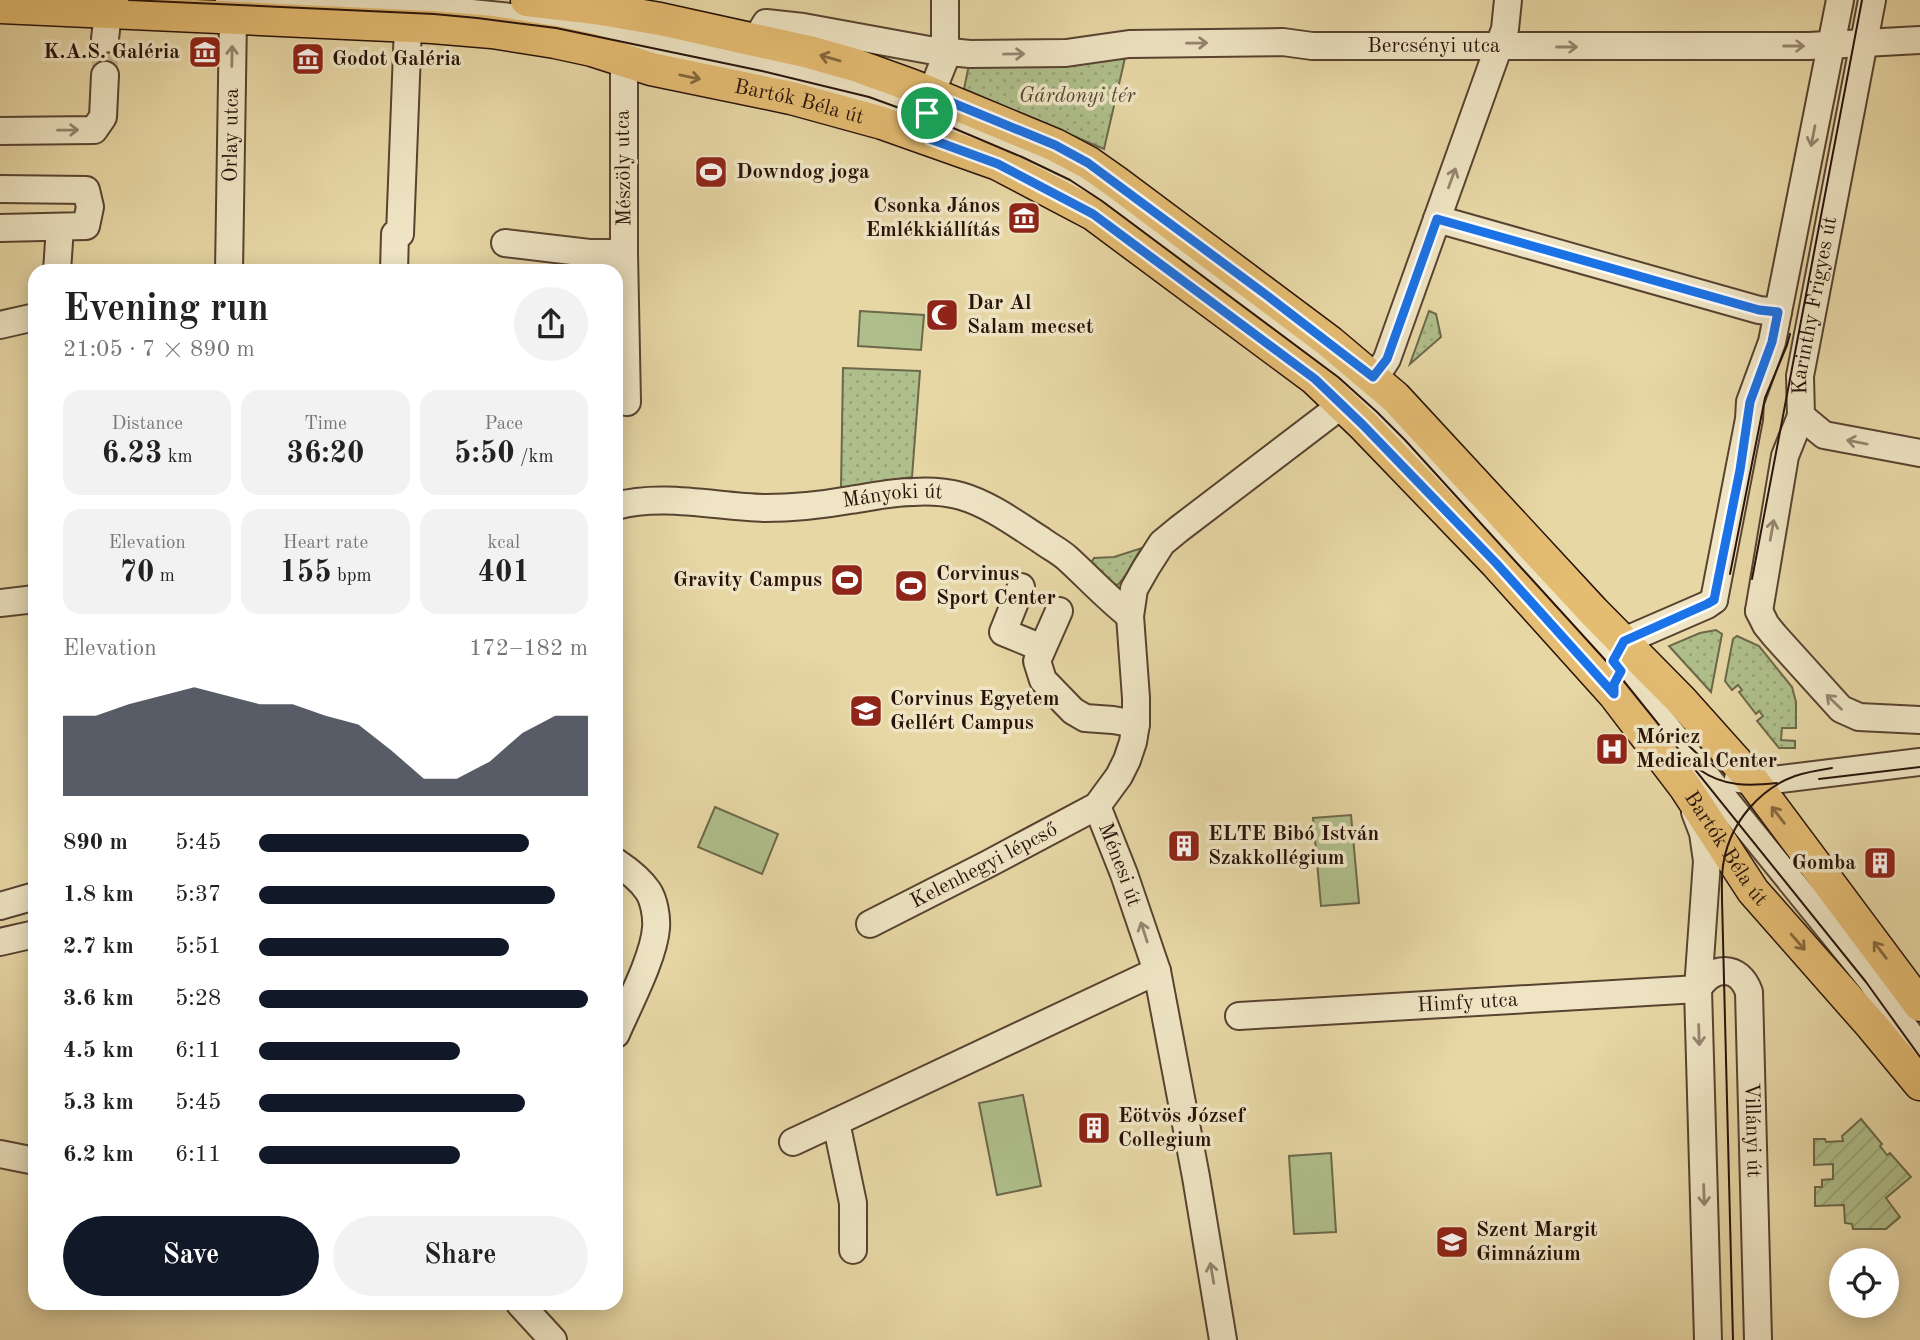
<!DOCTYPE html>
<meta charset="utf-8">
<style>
body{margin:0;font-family:"Old Standard TT",serif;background:#f2f2f2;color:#222;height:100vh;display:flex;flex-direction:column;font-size:26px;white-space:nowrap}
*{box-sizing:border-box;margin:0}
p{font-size:23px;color:#767676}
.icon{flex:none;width:38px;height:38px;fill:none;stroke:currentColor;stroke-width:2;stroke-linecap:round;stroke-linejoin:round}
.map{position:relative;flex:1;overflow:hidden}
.side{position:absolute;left:28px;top:264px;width:595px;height:1046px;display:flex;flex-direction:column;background:#fff;border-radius:21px;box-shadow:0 4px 18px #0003}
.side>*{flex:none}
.buttons{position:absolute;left:1829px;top:1248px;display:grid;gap:14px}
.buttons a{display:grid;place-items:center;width:70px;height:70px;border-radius:50%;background:#fff;box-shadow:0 4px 18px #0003;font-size:35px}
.pin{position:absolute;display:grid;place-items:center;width:60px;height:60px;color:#fff;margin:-30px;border:4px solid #fff;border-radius:50%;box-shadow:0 2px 7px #0007}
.round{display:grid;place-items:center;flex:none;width:74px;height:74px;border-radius:37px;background:#f2f2f2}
.head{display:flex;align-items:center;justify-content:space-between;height:119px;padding:0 35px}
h1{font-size:38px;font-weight:600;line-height:52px}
.figures{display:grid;grid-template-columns:repeat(3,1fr);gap:10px;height:119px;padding:7px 35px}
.figures div{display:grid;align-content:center;border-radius:18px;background:#f2f2f2;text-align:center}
.figures b{font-size:30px;font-weight:600}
.figures small{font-size:19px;font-weight:400}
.figures p{font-size:19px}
.chart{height:196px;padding:14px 35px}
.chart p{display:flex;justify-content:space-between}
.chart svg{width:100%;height:126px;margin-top:7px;fill:#111827;opacity:.7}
.button{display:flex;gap:14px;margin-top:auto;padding:14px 35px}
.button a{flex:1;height:80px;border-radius:42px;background:#111827;color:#fff;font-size:28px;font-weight:600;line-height:80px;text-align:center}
.button a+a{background:#f2f2f2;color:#222}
ul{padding:0 35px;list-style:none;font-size:23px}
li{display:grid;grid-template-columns:112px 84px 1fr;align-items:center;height:52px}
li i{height:18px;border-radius:9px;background:#111827}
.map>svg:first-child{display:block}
</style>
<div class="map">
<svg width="1920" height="1340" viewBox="0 0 1920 1340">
<defs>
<pattern id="grass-dots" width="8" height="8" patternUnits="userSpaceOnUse" patternTransform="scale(1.75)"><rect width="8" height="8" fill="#afbf8b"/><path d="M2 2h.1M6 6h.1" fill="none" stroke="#97a377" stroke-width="1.8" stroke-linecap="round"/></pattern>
<pattern id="garden-furrows" width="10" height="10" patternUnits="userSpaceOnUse" patternTransform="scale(1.75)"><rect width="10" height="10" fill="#afbf8b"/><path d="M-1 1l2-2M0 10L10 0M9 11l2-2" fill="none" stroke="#97a377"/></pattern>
</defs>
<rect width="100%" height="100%" fill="#e7d7a5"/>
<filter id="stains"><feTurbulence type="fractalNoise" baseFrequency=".00286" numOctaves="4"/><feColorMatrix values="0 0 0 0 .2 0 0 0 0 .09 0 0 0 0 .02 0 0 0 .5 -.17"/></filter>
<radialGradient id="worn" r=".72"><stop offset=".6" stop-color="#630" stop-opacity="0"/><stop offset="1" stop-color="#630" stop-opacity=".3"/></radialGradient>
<g fill="url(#grass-dots)" stroke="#6c684a" stroke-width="2">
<polygon points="1125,58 1104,149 964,89 970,60"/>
<polygon points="1429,311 1436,314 1441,337 1410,364"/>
<polygon points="843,368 920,371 912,477 841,488"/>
<path d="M1142,548C1132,560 1127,579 1114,588L1090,565L1094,558L1114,557Z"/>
<polygon points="1716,630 1722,634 1711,692 1669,646 1700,633"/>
<polygon points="1737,636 1759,646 1792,687 1796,702 1796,728 1782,728 1781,740 1795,741 1795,748 1779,748 1757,721 1763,716 1759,711 1756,714 1739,692 1742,690 1738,685 1732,690 1725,681 1733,639"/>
</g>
<polygon fill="url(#garden-furrows)" stroke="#6c684a" stroke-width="2" points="1861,1119 1882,1144 1880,1146 1887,1155 1890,1153 1911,1177 1886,1198 1900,1217 1886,1229 1853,1229 1852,1224 1845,1223 1844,1205 1815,1206 1815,1187 1822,1187 1822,1180 1833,1179 1833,1164 1814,1165 1814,1139 1825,1139 1826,1142 1843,1141 1842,1136"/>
<g fill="#afbf8b" stroke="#6c684a" stroke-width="2">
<polygon points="860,311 924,315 921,350 858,346"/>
<polygon points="715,807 778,834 762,874 698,847"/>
<polygon points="1351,815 1359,903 1321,906 1313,818"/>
<polygon points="1023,1095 1041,1186 997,1195 979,1103"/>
<polygon points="1331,1153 1336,1232 1294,1234 1289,1156"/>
</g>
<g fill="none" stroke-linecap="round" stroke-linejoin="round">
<polyline stroke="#cab98e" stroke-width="26" stroke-dasharray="26 13" stroke-linecap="butt" points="105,75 105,39"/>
<defs>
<g id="minor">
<polyline points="105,39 108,12"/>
<path id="s1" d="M756,39L766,23L803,27L929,50L970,54L1066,53L1129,44L1283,42L1312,46H1809L1920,40"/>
<polyline points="624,60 624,253 627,402"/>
<polyline points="927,114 931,94 945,59 945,0"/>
<polyline points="0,131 94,130 103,117 105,75"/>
<polyline points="0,189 86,190 90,207 86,226 0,228"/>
<polyline points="1437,219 1759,310 1778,312"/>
<polyline points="505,243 589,253 624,253"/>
<polyline points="57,271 60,227"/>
<path id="s2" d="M229,271L233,18L229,0L433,9L530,19L621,37L802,75L889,99L955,123L1007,145L1057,168L1079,180L1105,197L1328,364L1360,390L1380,409L1478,513L1621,671L1870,979L1920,1049"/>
<polyline points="394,271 395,234 400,234 408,26"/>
<polyline points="0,325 35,317"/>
<polyline points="1801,416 1824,435 1920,453"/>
<path id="s3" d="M616,506C662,493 718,507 765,508C793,508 822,505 850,500C871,497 892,492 913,492C929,491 946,492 961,496C989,504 1016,524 1041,540C1049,546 1059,551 1067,558C1089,578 1107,598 1130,616"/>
<polyline points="1021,587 1003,632 1042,648"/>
<polyline points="1714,600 1749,419 1750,402 1772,342 1840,0"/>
<polyline points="0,603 35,599"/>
<polyline points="1059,611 1037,661 1043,680 1073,711 1085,718 1113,720 1136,724"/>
<path id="s4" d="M1759,611L1785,456L1801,416L1800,376L1872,0"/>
<polyline points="1759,611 1766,625 1775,636 1841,709 1859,717 1920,720"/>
<polyline points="1614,659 1624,641 1707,605 1714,600"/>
<polyline points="1738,779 1752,781 1773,780 1920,762"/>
<path id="s5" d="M1097,806L1124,874L1157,971L1196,1177L1223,1340"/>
<polyline points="1695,812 1703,833 1707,861 1698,989 1708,1340"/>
<path d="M616,862C628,870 640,879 648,891C654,900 657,917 656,928C654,957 628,1006 616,1034"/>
<polyline points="0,906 35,896"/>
<path id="s6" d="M870,924L988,864L1097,806L1119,776L1127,760L1133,742L1136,724V698L1130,616L1134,589L1146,568L1162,543L1179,529L1343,404C1359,391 1376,378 1387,359L1505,29L1508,0"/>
<polyline points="0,942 35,934"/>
<path id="s7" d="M1698,989C1712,965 1739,964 1749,992L1758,1340"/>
<path id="s8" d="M1239,1016L1698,989"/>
<polyline points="793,1142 836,1122"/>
<polyline points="0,1154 35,1161"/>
<polyline points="853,1250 853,1203 836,1122 1157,971"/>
<polyline points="520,1304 553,1340"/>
</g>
<g id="major">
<polyline points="527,0 595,8 660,19 809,52 855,65 913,86 1055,145 1089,163 1116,182 1330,342 1395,397 1593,611 1680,699 1749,776 1920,1005"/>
<path id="s9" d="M0,7L432,27L492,32L555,42L592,50L651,69L791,98L882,123L998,164L1093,214L1315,379L1363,425L1496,563L1614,694L1685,787L1753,891L1872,1026L1920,1084"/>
</g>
</defs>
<use href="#minor" stroke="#584331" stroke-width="30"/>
<use href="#major" stroke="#28120a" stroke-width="35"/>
<use href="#minor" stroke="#efe5c4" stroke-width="26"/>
<use href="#major" stroke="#e4bc72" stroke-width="32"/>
<g stroke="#28120a" stroke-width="2">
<polyline points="129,0 434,14 477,18 556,28 762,71 869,97 946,125 1022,157 1070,180 1102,201 1338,377 1377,412 1405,440 1618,674 1866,982 1920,1057"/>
<polyline points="1730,574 1765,398 1787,345 1790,334"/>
<polyline points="1752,579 1862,0"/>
<polyline points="1687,744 1705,761 1720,769"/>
<path d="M1700,770C1724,787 1749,786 1777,783"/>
<polyline points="1819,779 1920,767"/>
<path d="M1733,1340L1722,899C1722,886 1721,873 1724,860C1731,823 1759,789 1795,776C1807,772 1819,770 1832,768"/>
</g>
</g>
<defs><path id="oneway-shaft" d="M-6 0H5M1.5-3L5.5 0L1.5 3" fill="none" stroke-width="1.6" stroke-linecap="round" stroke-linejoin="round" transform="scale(1.75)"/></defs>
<g stroke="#958670">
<use href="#oneway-shaft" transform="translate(1197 43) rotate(-1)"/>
<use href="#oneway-shaft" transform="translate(1794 46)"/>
<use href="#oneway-shaft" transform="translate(1567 47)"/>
<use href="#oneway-shaft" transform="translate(1014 54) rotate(-1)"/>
<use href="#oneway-shaft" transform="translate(232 56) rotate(-89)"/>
<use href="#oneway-shaft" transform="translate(68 130) rotate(-1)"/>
<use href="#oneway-shaft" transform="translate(1813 136) rotate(101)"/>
<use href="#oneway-shaft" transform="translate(1452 178) rotate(-70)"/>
<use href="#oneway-shaft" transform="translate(1857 442) rotate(-169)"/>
<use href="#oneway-shaft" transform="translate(1772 530) rotate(-80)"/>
<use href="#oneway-shaft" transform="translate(1834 702) rotate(-136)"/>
<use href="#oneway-shaft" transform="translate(1144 932) rotate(-108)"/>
<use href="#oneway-shaft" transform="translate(1699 1035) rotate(88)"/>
<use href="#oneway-shaft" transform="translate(1704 1195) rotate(88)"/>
<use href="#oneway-shaft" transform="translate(1212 1273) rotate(-100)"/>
</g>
<g stroke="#86673e">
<use href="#oneway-shaft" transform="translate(830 58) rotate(-164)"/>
<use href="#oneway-shaft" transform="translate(690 77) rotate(12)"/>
<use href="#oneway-shaft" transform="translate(1778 815) rotate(-128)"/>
<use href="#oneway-shaft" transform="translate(1798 942) rotate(49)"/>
<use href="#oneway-shaft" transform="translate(1880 950) rotate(-127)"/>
</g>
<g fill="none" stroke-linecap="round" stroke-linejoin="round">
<defs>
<polygon id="route" points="931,94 1055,145 1088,163 1265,294 1373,377 1387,359 1437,219 1759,310 1778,312 1772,342 1750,402 1740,470 1714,600 1707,604 1624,641 1613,661 1621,671 1614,684 1614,694 1496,563 1363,425 1315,379 1093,214 998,164 930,139 928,108"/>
</defs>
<use href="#route" stroke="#fff" stroke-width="14"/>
<use href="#route" stroke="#1a73e8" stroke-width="9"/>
</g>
<defs>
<symbol id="museum-square" viewBox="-11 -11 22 22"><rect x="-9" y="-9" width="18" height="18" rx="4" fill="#8f2418" stroke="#efe5c4"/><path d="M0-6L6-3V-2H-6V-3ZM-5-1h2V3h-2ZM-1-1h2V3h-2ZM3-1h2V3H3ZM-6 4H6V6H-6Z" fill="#fff"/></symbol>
<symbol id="stadium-square" viewBox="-11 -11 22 22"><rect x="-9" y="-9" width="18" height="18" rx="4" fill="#8f2418" stroke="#efe5c4"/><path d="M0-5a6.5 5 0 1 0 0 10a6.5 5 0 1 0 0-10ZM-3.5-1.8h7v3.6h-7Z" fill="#fff"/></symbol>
<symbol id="mosque-square" viewBox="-11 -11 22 22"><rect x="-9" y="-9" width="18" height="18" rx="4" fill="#8f2418" stroke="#efe5c4"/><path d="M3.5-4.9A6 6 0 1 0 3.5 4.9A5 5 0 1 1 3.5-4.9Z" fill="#fff"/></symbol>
<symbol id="university-square" viewBox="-11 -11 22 22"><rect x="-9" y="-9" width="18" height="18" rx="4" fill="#8f2418" stroke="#efe5c4"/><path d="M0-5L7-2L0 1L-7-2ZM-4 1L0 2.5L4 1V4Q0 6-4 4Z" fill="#fff"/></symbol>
<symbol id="hospital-square" viewBox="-11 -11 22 22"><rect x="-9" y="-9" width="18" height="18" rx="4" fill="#8f2418" stroke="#efe5c4"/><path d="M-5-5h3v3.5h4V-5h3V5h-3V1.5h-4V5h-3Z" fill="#fff"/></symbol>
<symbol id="building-square" viewBox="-11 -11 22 22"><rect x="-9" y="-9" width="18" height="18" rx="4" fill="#8f2418" stroke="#efe5c4"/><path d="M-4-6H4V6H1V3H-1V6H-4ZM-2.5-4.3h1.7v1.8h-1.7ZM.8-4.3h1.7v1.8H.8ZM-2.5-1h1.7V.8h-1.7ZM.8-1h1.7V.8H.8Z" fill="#fff"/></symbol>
<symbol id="school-square" viewBox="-11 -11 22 22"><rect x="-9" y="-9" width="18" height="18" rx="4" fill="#8f2418" stroke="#efe5c4"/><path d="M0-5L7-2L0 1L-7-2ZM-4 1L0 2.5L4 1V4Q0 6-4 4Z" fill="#fff"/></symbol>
</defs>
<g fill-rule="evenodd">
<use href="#museum-square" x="186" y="33" width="38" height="38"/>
<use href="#museum-square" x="289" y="40" width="38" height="38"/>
<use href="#stadium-square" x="692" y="153" width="38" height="38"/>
<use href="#museum-square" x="1005" y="199" width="38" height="38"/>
<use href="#mosque-square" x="923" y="296" width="38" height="38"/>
<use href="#stadium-square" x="828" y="561" width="38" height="38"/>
<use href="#stadium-square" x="892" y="567" width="38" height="38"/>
<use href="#university-square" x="847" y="692" width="38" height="38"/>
<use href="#hospital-square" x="1593" y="730" width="38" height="38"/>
<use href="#building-square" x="1165" y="827" width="38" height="38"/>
<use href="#building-square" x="1861" y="844" width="38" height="38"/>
<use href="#building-square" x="1075" y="1109" width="38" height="38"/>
<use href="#school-square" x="1433" y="1223" width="38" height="38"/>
</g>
<g text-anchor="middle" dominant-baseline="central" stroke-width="7" stroke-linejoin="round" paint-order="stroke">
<g font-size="21" fill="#28120a" stroke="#efe5c4">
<text stroke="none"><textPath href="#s1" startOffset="690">Bercsényi utca</textPath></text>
<text stroke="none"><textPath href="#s9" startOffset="808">Bartók Béla út</textPath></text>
<text stroke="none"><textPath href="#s2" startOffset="136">Orlay utca</textPath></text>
<text transform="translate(624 168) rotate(-91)">Mészöly utca</text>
<text stroke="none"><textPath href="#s4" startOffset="312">Karinthy Frigyes út</textPath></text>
<text stroke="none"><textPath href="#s3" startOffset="278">Mányoki út</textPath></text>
<text stroke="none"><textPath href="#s9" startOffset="2026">Bartók Béla út</textPath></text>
<text stroke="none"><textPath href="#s5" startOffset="63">Ménesi út</textPath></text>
<text stroke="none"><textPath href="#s6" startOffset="128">Kelenhegyi lépcső</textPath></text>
<text stroke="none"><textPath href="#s8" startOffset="229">Himfy utca</textPath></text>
<text stroke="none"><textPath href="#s7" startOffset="206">Villányi út</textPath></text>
</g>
<g font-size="21" font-weight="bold" fill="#28120a" stroke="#efe5c4" text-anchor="start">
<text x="180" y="52" text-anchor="end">K.A.S. Galéria</text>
<text x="332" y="59">Godot Galéria</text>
<text x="736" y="172">Downdog joga</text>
<text x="1000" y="206" text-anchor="end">Csonka János<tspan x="1000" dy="24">Emlékkiállítás</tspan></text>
<text x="967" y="303">Dar Al<tspan x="967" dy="24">Salam mecset</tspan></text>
<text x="936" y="574">Corvinus<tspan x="936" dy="24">Sport Center</tspan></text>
<text x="822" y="580" text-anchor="end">Gravity Campus</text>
<text x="890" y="699">Corvinus Egyetem<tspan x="890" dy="24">Gellért Campus</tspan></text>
<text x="1636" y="737">Móricz<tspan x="1636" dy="24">Medical Center</tspan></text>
<text x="1208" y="834">ELTE Bibó István<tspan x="1208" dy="24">Szakkollégium</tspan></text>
<text x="1856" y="863" text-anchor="end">Gomba</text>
<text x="1118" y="1116">Eötvös József<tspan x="1118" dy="24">Collegium</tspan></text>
<text x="1476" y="1230">Szent Margit<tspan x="1476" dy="24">Gimnázium</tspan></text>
</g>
<g font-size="21" font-style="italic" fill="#504631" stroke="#efe5c4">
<text x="1077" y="96">Gárdonyi tér</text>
</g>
</g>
<rect width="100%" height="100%" filter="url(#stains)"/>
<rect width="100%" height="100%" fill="url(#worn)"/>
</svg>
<div class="buttons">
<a><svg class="icon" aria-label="locate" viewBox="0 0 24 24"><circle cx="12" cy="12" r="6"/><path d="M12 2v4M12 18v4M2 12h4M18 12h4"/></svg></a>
</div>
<div class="pin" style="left:927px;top:113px;background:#1e9e55"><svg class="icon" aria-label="arrive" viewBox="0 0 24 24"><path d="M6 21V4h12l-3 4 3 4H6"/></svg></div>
<section class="side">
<div class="head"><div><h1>Evening run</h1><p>21:05 · 7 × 890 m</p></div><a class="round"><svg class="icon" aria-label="share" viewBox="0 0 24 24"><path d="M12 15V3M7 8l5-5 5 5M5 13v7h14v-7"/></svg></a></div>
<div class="figures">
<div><p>Distance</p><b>6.23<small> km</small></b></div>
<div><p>Time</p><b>36:20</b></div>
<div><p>Pace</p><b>5:50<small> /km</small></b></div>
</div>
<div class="figures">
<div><p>Elevation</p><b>70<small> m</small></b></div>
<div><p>Heart rate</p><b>155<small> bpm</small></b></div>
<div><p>kcal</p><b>401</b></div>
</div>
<div class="chart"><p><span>Elevation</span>172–182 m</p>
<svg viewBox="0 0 160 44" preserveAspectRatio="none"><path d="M0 44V16L10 16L20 12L30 9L40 6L50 9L60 12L70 12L80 16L90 19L100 28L110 38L120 38L130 32L140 22L150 16L160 16V44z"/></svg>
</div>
<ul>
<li><b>890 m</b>5:45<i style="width:82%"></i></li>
<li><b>1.8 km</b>5:37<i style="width:90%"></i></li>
<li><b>2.7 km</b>5:51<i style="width:76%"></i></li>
<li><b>3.6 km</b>5:28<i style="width:100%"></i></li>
<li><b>4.5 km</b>6:11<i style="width:61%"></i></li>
<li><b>5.3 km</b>5:45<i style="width:81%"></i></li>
<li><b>6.2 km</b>6:11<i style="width:61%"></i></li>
</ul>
<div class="button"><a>Save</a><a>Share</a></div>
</section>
</div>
